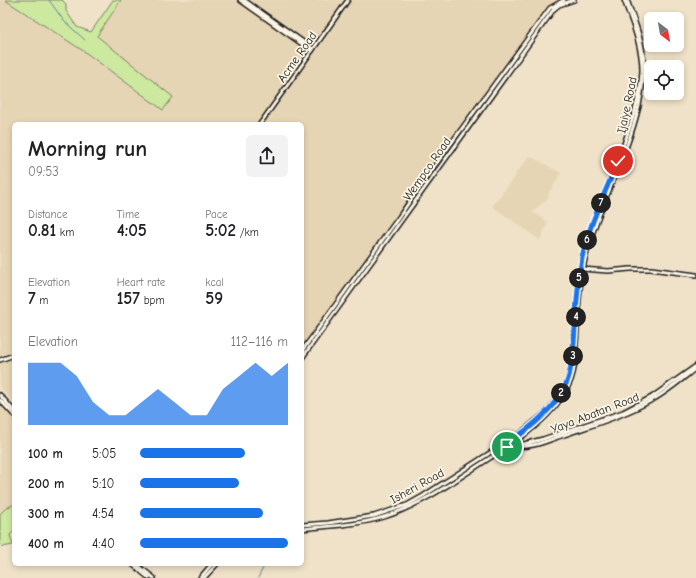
<!DOCTYPE html>
<meta charset="utf-8">
<style>
body{margin:0;font-family:"Comic Neue",sans-serif;background:#f2f2f2;color:#202124;height:100vh;display:flex;flex-direction:column;font-size:15px;white-space:nowrap}
*{box-sizing:border-box;margin:0}
p{font-size:13px;color:#757577}
.icon{flex:none;width:22px;height:22px;fill:none;stroke:currentColor;stroke-width:2;stroke-linecap:round;stroke-linejoin:round}
.map{position:relative;flex:1;overflow:hidden}
.details{position:absolute;left:12px;top:122px;width:292px;height:444px;display:flex;flex-direction:column;background:#fff;border-radius:6px;box-shadow:0 2px 6px #0003}
.details>*{flex:none}
.needle{width:26px;rotate:149deg}
.tools{position:absolute;left:644px;top:12px;display:grid;gap:8px}
.tools a{display:grid;place-items:center;width:40px;height:40px;border-radius:6px;background:#fff;box-shadow:0 2px 6px #0003;font-size:20px}
.pin{position:absolute;display:grid;place-items:center;width:34px;height:34px;color:#fff;margin:-17px;border:2px solid #fff;border-radius:50%;box-shadow:0 1px 4px #0007}
.km{position:absolute;width:20px;height:20px;margin:-10px;border-radius:50%;background:#222;color:#fff;font-size:11px;line-height:20px;text-align:center}
.round{display:grid;place-items:center;flex:none;width:42px;height:42px;border-radius:6px;background:#f2f2f2}
.headline{display:flex;align-items:center;justify-content:space-between;height:68px;padding:0 16px}
h1{font-size:22px;font-weight:700;line-height:30px}
.stats{display:grid;grid-template-columns:repeat(3,1fr);gap:6px;height:68px;padding:4px 16px}
.stats div{display:grid;align-content:center}
.stats b{font-size:17px;font-weight:700}
.stats small{font-size:11px;font-weight:400}
.stats p{font-size:11px}
.chart{height:112px;padding:8px 16px}
.chart p{display:flex;justify-content:space-between}
.chart svg{width:100%;height:72px;margin-top:4px;fill:#1a73e8;opacity:.7}
ul{padding:0 16px;list-style:none;font-size:13px}
li{display:grid;grid-template-columns:64px 48px 1fr;align-items:center;height:30px}
li i{height:10px;border-radius:5px;background:#1a73e8}
.map>svg:first-child{display:block}
</style>
<div class="map">
<svg width="696" height="578" viewBox="0 0 696 578">
<rect width="100%" height="100%" fill="#efe2c8"/>
<filter id="ink" filterUnits="userSpaceOnUse"><feTurbulence type="fractalNoise" baseFrequency=".025" numOctaves="2"/><feDisplacementMap in="SourceGraphic" scale="8" xChannelSelector="R" yChannelSelector="G"/><feConvolveMatrix kernelMatrix="1 2 1 2 8 2 1 2 1" color-interpolation-filters="sRGB"/></filter>
<g filter="url(#ink)">
<g fill="#e6d5b4">
<polygon points="0,0 5,0 85,52 163,110 172,97 97,36 121,0 557,0 547,7 302,346 302,124 14,124 14,403 0,387"/>
<polygon points="530,156 561,173 549,193 548,198 533,212 548,222 540,240 492,206 516,176 516,173"/>
<polygon points="0,403 14,419 14,504 5,509 0,514"/>
</g>
<g fill="#cde9a0" stroke="#74825e">
<polygon points="5,0 62,0 66,4 66,11 77,27 91,32 113,0 121,0 97,36 173,97 163,110 85,52"/>
<polygon points="14,504 14,531 10,535 13,545 2,547 0,542 0,514 5,509"/>
</g>
<g fill="none" stroke-linecap="round" stroke-linejoin="round">
<g stroke="#66859e" stroke-width="1">
<polyline points="49,0 64,21 85,40"/>
<polyline points="258,578 265,564"/>
</g>
<defs>
<g id="secondary">
<polyline points="240,0 312,51"/>
<polyline points="244,0 313,49"/>
<polyline points="260,124 348,0"/>
<polyline points="582,269 608,271 630,269 651,269 696,275"/>
<path d="M578,287C581,253 593,223 606,192C613,175 619,158 625,141C633,118 641,94 642,70C642,46 632,22 624,0"/>
<polyline points="302,351 399,217 425,179 550,8 564,0"/>
<polyline points="302,358 554,9 559,5 574,0"/>
<polyline points="0,360 14,355"/>
<polyline points="0,395 14,411"/>
<polyline points="0,400 14,415"/>
<polyline points="512,440 546,412 562,393 567,382 573,361 578,295"/>
<path d="M515,442C537,426 561,406 571,380C575,369 576,356 576,344C578,320 578,293 583,269C594,212 626,162 639,106C641,93 644,80 644,67C644,44 635,22 627,0"/>
<polyline points="515,443 524,444 543,439 623,412 652,397 696,366"/>
<path d="M514,446C530,449 549,440 564,435C593,425 624,416 652,400C667,392 682,379 696,368"/>
<polyline points="302,525 328,523 374,516 407,505 423,496 510,440 514,441 515,445 513,447 510,447 508,445 508,442"/>
<path d="M302,529C329,526 358,525 384,517C428,503 469,470 509,446"/>
<polyline points="132,564 149,578"/>
<polyline points="136,564 154,578"/>
<polyline points="200,578 212,564"/>
<polyline points="204,578 217,564"/>
</g>
</defs>
<use href="#secondary" stroke="#1c1c1c" stroke-width="6"/>
<use href="#secondary" stroke="#fcf5e5" stroke-width="3"/>
</g>
</g>
<g fill="none" stroke-linecap="round" stroke-linejoin="round" filter="url(#ink)">
<defs>
<path id="route" d="M507,447L509,446L508,442C531,429 557,406 567,382C572,369 572,356 574,343C576,315 577,286 582,258C588,227 606,191 618,161"/>
</defs>
<use href="#route" stroke="#fff" stroke-width="8"/>
<use href="#route" stroke="#1a73e8" stroke-width="5"/>
</g>
<g text-anchor="middle" dominant-baseline="central" stroke-width="3.5" stroke-linejoin="round" paint-order="stroke">
<g font-size="12" fill="#1c1c1c" stroke="#fcf5e5">
<text transform="translate(297 57) rotate(-55)">Acme Road</text>
<text transform="translate(627 105) rotate(-78)">Ijaiye Road</text>
<text transform="translate(427 169) rotate(-55)">Wempco Road</text>
<text transform="translate(595 413) rotate(-21)">Yaya Abatan Road</text>
<text transform="translate(417 486) rotate(-29)">Isheri Road</text>
</g>
</g>
</svg>
<div class="tools">
<a><svg class="needle" viewBox="-14 -14 28 28"><path d="M0-13l5 13h-10z" fill="#e53935"/><path d="M0 13l5-13h-10z" fill="#757577"/></svg></a>
<a><svg class="icon" aria-label="locate" viewBox="0 0 24 24"><circle cx="12" cy="12" r="6"/><path d="M12 2v4M12 18v4M2 12h4M18 12h4"/></svg></a>
</div>
<div class="pin" style="left:507px;top:447px;background:#1e9e55"><svg class="icon" aria-label="arrive" viewBox="0 0 24 24"><path d="M6 21V4h12l-3 4 3 4H6"/></svg></div>
<div class="pin" style="left:618px;top:161px;background:#d93025"><svg class="icon" aria-label="check" viewBox="0 0 24 24"><path d="M5 12l5 5 9-10"/></svg></div>
<b class="km" style="left:561px;top:393px">2</b>
<b class="km" style="left:573px;top:356px">3</b>
<b class="km" style="left:576px;top:317px">4</b>
<b class="km" style="left:579px;top:278px">5</b>
<b class="km" style="left:587px;top:240px">6</b>
<b class="km" style="left:601px;top:203px">7</b>
<section class="details">
<div class="headline"><div><h1>Morning run</h1><p>09:53</p></div><a class="round"><svg class="icon" aria-label="share" viewBox="0 0 24 24"><path d="M12 15V3M7 8l5-5 5 5M5 13v7h14v-7"/></svg></a></div>
<div class="stats">
<div><p>Distance</p><b>0.81<small> km</small></b></div>
<div><p>Time</p><b>4:05</b></div>
<div><p>Pace</p><b>5:02<small> /km</small></b></div>
</div>
<div class="stats">
<div><p>Elevation</p><b>7<small> m</small></b></div>
<div><p>Heart rate</p><b>157<small> bpm</small></b></div>
<div><p>kcal</p><b>59</b></div>
</div>
<div class="chart"><p><span>Elevation</span>112–116 m</p>
<svg viewBox="0 0 160 44" preserveAspectRatio="none"><path d="M0 44V6L10 6L20 6L30 14L40 30L50 38L60 38L70 30L80 22L90 30L100 38L110 38L120 22L130 14L140 6L150 14L160 6V44z"/></svg>
</div>
<ul>
<li><b>100 m</b>5:05<i style="width:71%"></i></li>
<li><b>200 m</b>5:10<i style="width:67%"></i></li>
<li><b>300 m</b>4:54<i style="width:83%"></i></li>
<li><b>400 m</b>4:40<i style="width:100%"></i></li>
</ul>
</section>
</div>
